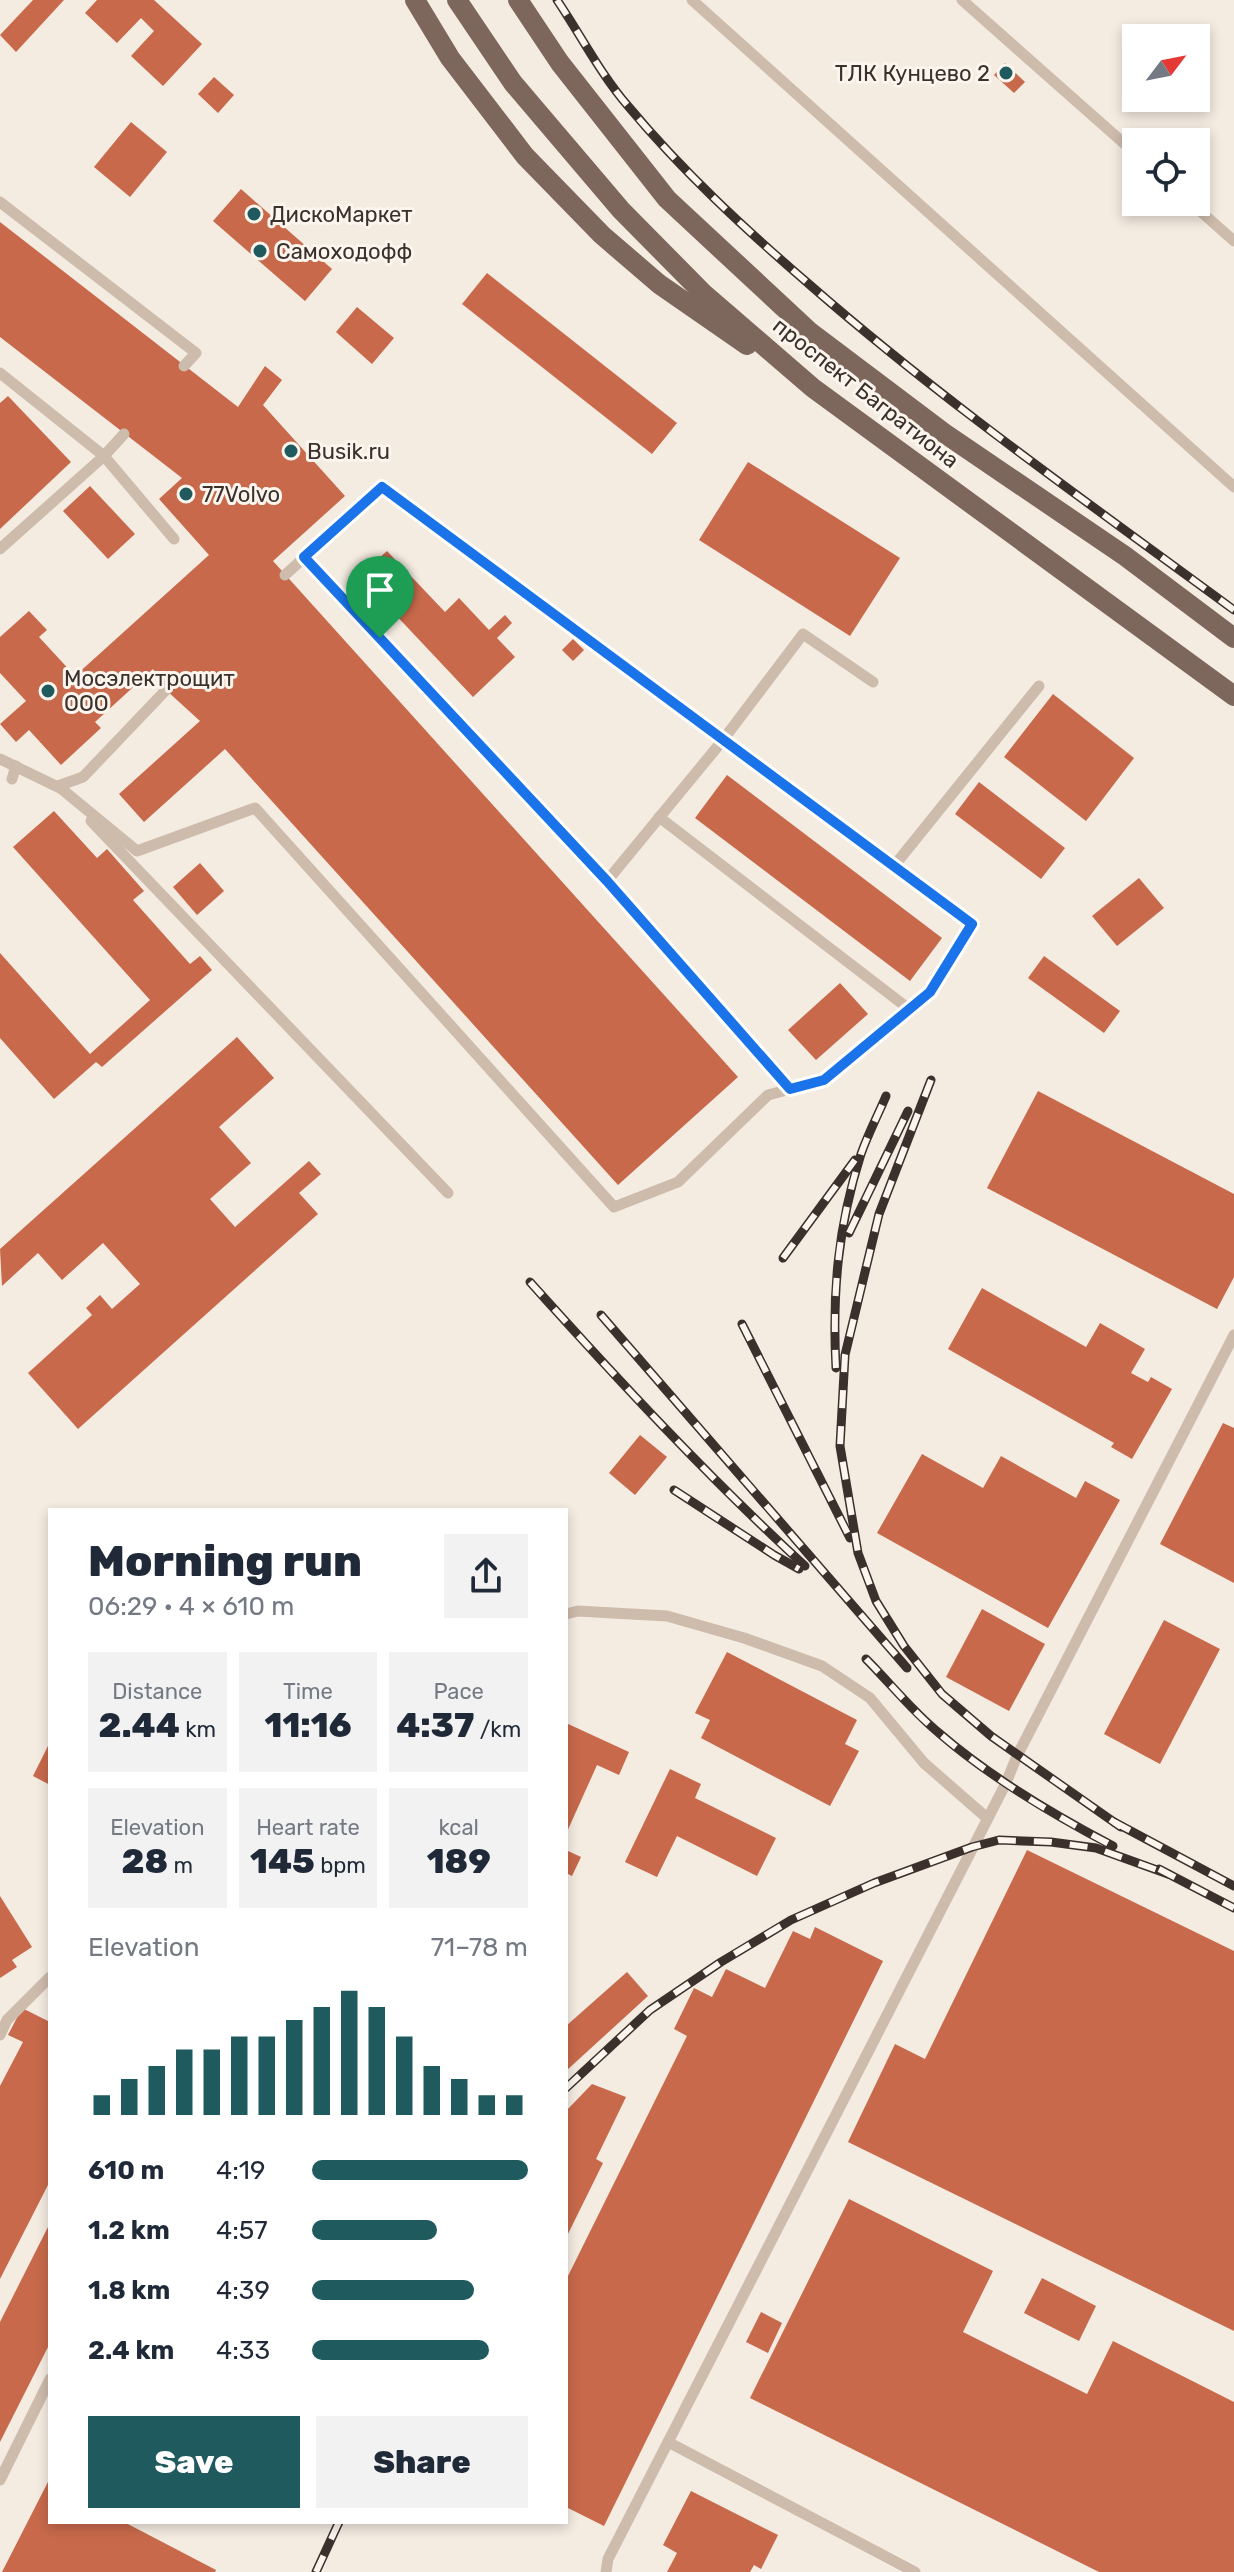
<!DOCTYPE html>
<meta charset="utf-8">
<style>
body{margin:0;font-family:Rubik,sans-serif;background:#f2f2f3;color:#1f2937;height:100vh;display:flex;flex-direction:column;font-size:30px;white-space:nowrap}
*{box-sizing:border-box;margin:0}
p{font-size:26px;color:#747a83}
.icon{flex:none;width:44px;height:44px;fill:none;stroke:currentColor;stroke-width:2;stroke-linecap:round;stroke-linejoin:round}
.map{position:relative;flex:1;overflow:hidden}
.side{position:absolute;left:48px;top:1508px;width:520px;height:1016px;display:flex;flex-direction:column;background:#fff;border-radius:0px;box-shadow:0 4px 12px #0003}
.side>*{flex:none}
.needle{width:52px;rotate:58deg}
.tools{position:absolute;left:1122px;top:24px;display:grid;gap:16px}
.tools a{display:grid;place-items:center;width:88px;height:88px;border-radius:0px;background:#fff;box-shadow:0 4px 12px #0003;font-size:40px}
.pin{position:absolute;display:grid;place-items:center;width:68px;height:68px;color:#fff;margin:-82px -34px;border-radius:50% 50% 50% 0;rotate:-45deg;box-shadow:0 0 8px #0007}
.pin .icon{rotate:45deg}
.round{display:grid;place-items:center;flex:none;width:84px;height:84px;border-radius:0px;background:#f2f2f3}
.head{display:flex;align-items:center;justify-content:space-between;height:136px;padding:0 40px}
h1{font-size:44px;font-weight:800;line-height:60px}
.stats{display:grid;grid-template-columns:repeat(3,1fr);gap:12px;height:136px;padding:8px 40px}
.stats div{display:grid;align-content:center;border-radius:0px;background:#f2f2f3;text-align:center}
.stats b{font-size:34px;font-weight:800}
.stats small{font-size:22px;font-weight:400}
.stats p{font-size:22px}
.chart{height:224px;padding:16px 40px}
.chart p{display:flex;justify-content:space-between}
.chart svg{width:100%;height:144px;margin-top:8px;stroke:#1f5a5e;stroke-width:6}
.primary-button{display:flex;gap:16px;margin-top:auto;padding:16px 40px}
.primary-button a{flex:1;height:92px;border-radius:0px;background:#1f5a5e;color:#fff;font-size:32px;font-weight:800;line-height:92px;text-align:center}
.primary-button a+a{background:#f2f2f3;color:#1f2937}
ul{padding:0 40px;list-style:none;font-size:26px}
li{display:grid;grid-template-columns:128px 96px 1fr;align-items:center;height:60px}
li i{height:20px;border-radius:10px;background:#1f5a5e}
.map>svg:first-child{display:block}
</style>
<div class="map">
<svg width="1234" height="2572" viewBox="0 0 1234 2572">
<rect width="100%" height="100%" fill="#f4ebe1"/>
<g fill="#c8694b">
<polygon points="33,0 64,0 16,52 0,35"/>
<polygon points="97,0 154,0 202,44 163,86 131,56 154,31 141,18 117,43 85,13"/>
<polygon points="1005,63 1025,82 1014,93 994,75"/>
<polygon points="214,77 234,95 218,113 198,94"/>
<polygon points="131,122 167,152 130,197 94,167"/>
<polygon points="241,189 332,269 305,301 213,221"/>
<polygon points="0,222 238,407 265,366 282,380 263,405 345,496 273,561 738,1077 618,1185 225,749 144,822 119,794 200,721 166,690 153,669 95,722 101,728 61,765 29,730 16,742 0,724 26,701 0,673 0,637 29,611 47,630 39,637 75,676 209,555 159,499 182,478 0,337"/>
<polygon points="487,273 677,423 652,454 462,304"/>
<polygon points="357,307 394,338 372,364 336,332"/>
<polygon points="8,396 71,462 0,529 0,403"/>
<polygon points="748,462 900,558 850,636 699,540"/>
<polygon points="90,486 135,534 108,559 63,511"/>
<polygon points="387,551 445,612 459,598 489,630 505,615 512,623 497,638 515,657 473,697 359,576"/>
<polygon points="573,639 584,650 573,661 562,650"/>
<polygon points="1053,694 1134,758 1086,821 1004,757"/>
<polygon points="727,775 942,938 910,981 695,818"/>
<polygon points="979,782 1065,848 1041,879 955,814"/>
<polygon points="54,811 97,858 107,849 144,891 133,900 190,964 200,956 212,970 102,1067 96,1062 54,1099 0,1038 0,953 90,1054 150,1000 13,847"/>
<polygon points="200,863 224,891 197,915 173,887"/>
<polygon points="1139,878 1164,908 1117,946 1092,916"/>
<polygon points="1044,956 1120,1011 1104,1033 1028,978"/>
<polygon points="840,983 868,1014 816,1060 788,1030"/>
<polygon points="237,1037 274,1078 219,1127 251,1163 210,1199 235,1227 309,1161 321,1174 299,1193 318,1214 78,1429 28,1373 92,1315 86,1308 100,1295 112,1309 140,1284 103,1243 62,1280 38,1253 2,1286 0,1249"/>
<polygon points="1038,1091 1234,1194 1234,1277 1217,1309 987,1188"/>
<polygon points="982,1288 1086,1347 1100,1323 1145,1349 1131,1373 1148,1382 1151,1377 1172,1389 1132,1459 1111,1447 1114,1443 948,1349"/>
<polygon points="1223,1423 1234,1428 1234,1583 1160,1544"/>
<polygon points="640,1435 667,1457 635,1495 609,1473"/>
<polygon points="922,1454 983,1488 1001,1456 1076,1498 1085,1481 1120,1500 1048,1628 877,1533"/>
<polygon points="982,1609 1045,1644 1009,1711 946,1677"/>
<polygon points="1164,1620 1220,1649 1160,1764 1104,1734"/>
<polygon points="727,1652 857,1720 845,1744 859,1751 830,1806 701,1738 710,1720 695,1713"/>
<polygon points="566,1723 629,1752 619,1775 597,1765 566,1834"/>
<polygon points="50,1742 50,1785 33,1776"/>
<polygon points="670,1769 701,1784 695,1798 776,1838 757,1876 677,1836 657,1877 625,1862"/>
<polygon points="566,1850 581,1857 572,1876 566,1873"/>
<polygon points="1027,1850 1234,1951 1234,2331 848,2142 895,2044 925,2059"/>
<polygon points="0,1896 32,1947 12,1960 17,1967 0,1978"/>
<polygon points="815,1927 883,1961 604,2526 566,2507 566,2280 687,2036 674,2029 694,1988 712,1997 726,1969 765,1988 793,1931 810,1939"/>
<polygon points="627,1972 648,1996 566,2071 566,2026"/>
<polygon points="22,2008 50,2022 50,2181 0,2279 0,2086 23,2042 8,2035"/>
<polygon points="592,2084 626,2097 596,2159 603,2163 566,2238 566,2111"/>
<polygon points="849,2199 993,2271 963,2332 1087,2394 1113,2341 1234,2402 1234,2572 1099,2572 750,2398"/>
<polygon points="50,2223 50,2343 0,2442 0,2322"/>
<polygon points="1042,2278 1096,2306 1079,2341 1024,2313"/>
<polygon points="761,2312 782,2323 768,2353 746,2342"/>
<polygon points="50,2478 50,2522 124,2522 216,2570 215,2572 2,2572"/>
<polygon points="691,2491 778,2535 761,2569 754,2565 750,2572 667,2572 677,2553 663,2545"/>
</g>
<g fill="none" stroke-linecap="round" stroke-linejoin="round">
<g stroke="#cdbbac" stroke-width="11">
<polyline points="692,0 1234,487"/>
<polyline points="962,0 1136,154"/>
<polyline points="0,202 196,353 184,366"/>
<polyline points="1190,202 1234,241"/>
<polyline points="0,373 104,456 0,549"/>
<polyline points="124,434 104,456 174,539"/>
<polyline points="304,557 607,881 790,1089"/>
<polyline points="0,759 60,788"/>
<polyline points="12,779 16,766"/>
<polyline points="58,786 137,851 255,808 614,1207 678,1182 768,1095 824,1080 930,992 972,924 382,487 285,575"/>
<polyline points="58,786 83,777 166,690"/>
<polyline points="659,817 909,1009"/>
<polyline points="91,821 448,1193"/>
<polyline points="894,866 1039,686"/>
<polyline points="607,881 723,740 803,634 873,682"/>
<polyline points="566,1614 578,1611 667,1616 744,1638 822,1666 870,1698 924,1763 987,1818"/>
<polyline points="0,2035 7,2020 50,1977"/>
<polyline points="668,2442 915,2572"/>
<polyline points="0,2480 50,2379"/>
<polyline points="606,2572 608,2559 1006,1783 1017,1756 1234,1335"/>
</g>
<g stroke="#7d675c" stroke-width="20">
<polyline points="415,0 450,58 525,156 602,235 659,284 747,345"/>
<polyline points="457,0 513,83 621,210 703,293 813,388 1234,696"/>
<polyline points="518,0 560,63 667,199 810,332 944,433 1125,556 1234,638"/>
</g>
<defs>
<g id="rail">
<path d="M557,0C580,34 601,75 628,106C683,172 745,229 810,285C944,402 1090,504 1234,610"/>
<polyline points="931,1080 879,1214 845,1355 840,1446 858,1553 876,1601 904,1646 942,1694 991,1736 1121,1827"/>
<polyline points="849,1233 908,1111"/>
<polyline points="783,1258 855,1160"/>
<path d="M530,1282C618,1380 708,1477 805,1566"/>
<polyline points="601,1315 907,1668"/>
<polyline points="742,1324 850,1538"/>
<path d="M836,1368C832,1293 838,1226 861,1154C868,1134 878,1115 886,1096"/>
<polyline points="674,1490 774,1555 799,1569"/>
<path d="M866,1659C890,1683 912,1711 939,1733C991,1778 1052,1814 1113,1846"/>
<polyline points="1114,1822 1234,1886"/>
<polyline points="1159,1869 1234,1908"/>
<polyline points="566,2088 650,2010 721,1962 791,1920 874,1883 972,1847 999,1840 1051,1842 1096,1848 1168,1874"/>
<polyline points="316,2572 339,2522"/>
</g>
</defs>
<use href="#rail" stroke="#3b302b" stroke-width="9"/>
<use href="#rail" stroke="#fbf5ee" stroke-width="6" stroke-dasharray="18" stroke-linecap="butt"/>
</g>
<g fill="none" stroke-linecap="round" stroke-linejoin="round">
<defs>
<polygon id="route" points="382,487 972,924 930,992 824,1080 790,1089 607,881 304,557"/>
</defs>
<use href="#route" stroke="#fff" stroke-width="16"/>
<use href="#route" stroke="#1a73e8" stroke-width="10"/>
</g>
<g fill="#1f5a5e" stroke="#fbf5ee" stroke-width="3">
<circle cx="1006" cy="73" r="8"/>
<circle cx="254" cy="214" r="8"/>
<circle cx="260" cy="251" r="8"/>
<circle cx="291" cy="451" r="8"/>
<circle cx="186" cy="494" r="8"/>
<circle cx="48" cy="691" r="8"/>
</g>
<g text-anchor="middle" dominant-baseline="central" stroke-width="6" stroke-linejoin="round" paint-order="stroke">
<g font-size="22" fill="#3b302b" stroke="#fbf5ee" text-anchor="start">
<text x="990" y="73" text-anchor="end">ТЛК Кунцево 2</text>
<text x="270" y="214">ДискоМаркет</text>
<text x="276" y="251">Самоходофф</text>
<text x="307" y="451">Busik.ru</text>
<text x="202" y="494">77Volvo</text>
<text x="64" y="678">Мосэлектрощит<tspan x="64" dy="25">ООО</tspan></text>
</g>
<g font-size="22" fill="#3b302b" stroke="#fbf5ee">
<text transform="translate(866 393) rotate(38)">проспект Багратиона</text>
</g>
</g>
</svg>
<div class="tools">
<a><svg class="needle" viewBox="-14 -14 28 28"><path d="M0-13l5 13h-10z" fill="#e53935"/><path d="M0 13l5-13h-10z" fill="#747a83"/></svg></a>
<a><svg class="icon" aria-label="locate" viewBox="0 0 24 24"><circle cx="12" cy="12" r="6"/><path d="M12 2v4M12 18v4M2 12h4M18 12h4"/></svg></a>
</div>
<div class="pin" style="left:380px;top:638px;background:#1e9e55"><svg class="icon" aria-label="arrive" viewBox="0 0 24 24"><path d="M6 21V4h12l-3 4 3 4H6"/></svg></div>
<section class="side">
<div class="head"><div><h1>Morning run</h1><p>06:29 · 4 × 610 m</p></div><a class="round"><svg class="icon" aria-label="share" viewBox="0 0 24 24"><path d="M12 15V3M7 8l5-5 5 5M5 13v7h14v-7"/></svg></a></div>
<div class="stats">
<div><p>Distance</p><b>2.44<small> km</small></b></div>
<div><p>Time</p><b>11:16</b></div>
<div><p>Pace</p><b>4:37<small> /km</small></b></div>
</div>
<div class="stats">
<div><p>Elevation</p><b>28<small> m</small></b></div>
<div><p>Heart rate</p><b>145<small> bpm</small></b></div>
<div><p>kcal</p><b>189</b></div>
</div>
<div class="chart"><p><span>Elevation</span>71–78 m</p>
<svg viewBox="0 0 160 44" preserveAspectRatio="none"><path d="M5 44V38M15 44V33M25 44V29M35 44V24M45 44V24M55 44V20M65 44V20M75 44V15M85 44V11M95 44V6M105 44V11M115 44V20M125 44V29M135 44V33M145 44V38M155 44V38"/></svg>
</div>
<ul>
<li><b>610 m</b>4:19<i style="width:100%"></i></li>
<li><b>1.2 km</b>4:57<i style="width:58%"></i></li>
<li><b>1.8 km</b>4:39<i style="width:75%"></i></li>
<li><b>2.4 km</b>4:33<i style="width:82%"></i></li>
</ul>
<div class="primary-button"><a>Save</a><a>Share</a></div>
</section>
</div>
